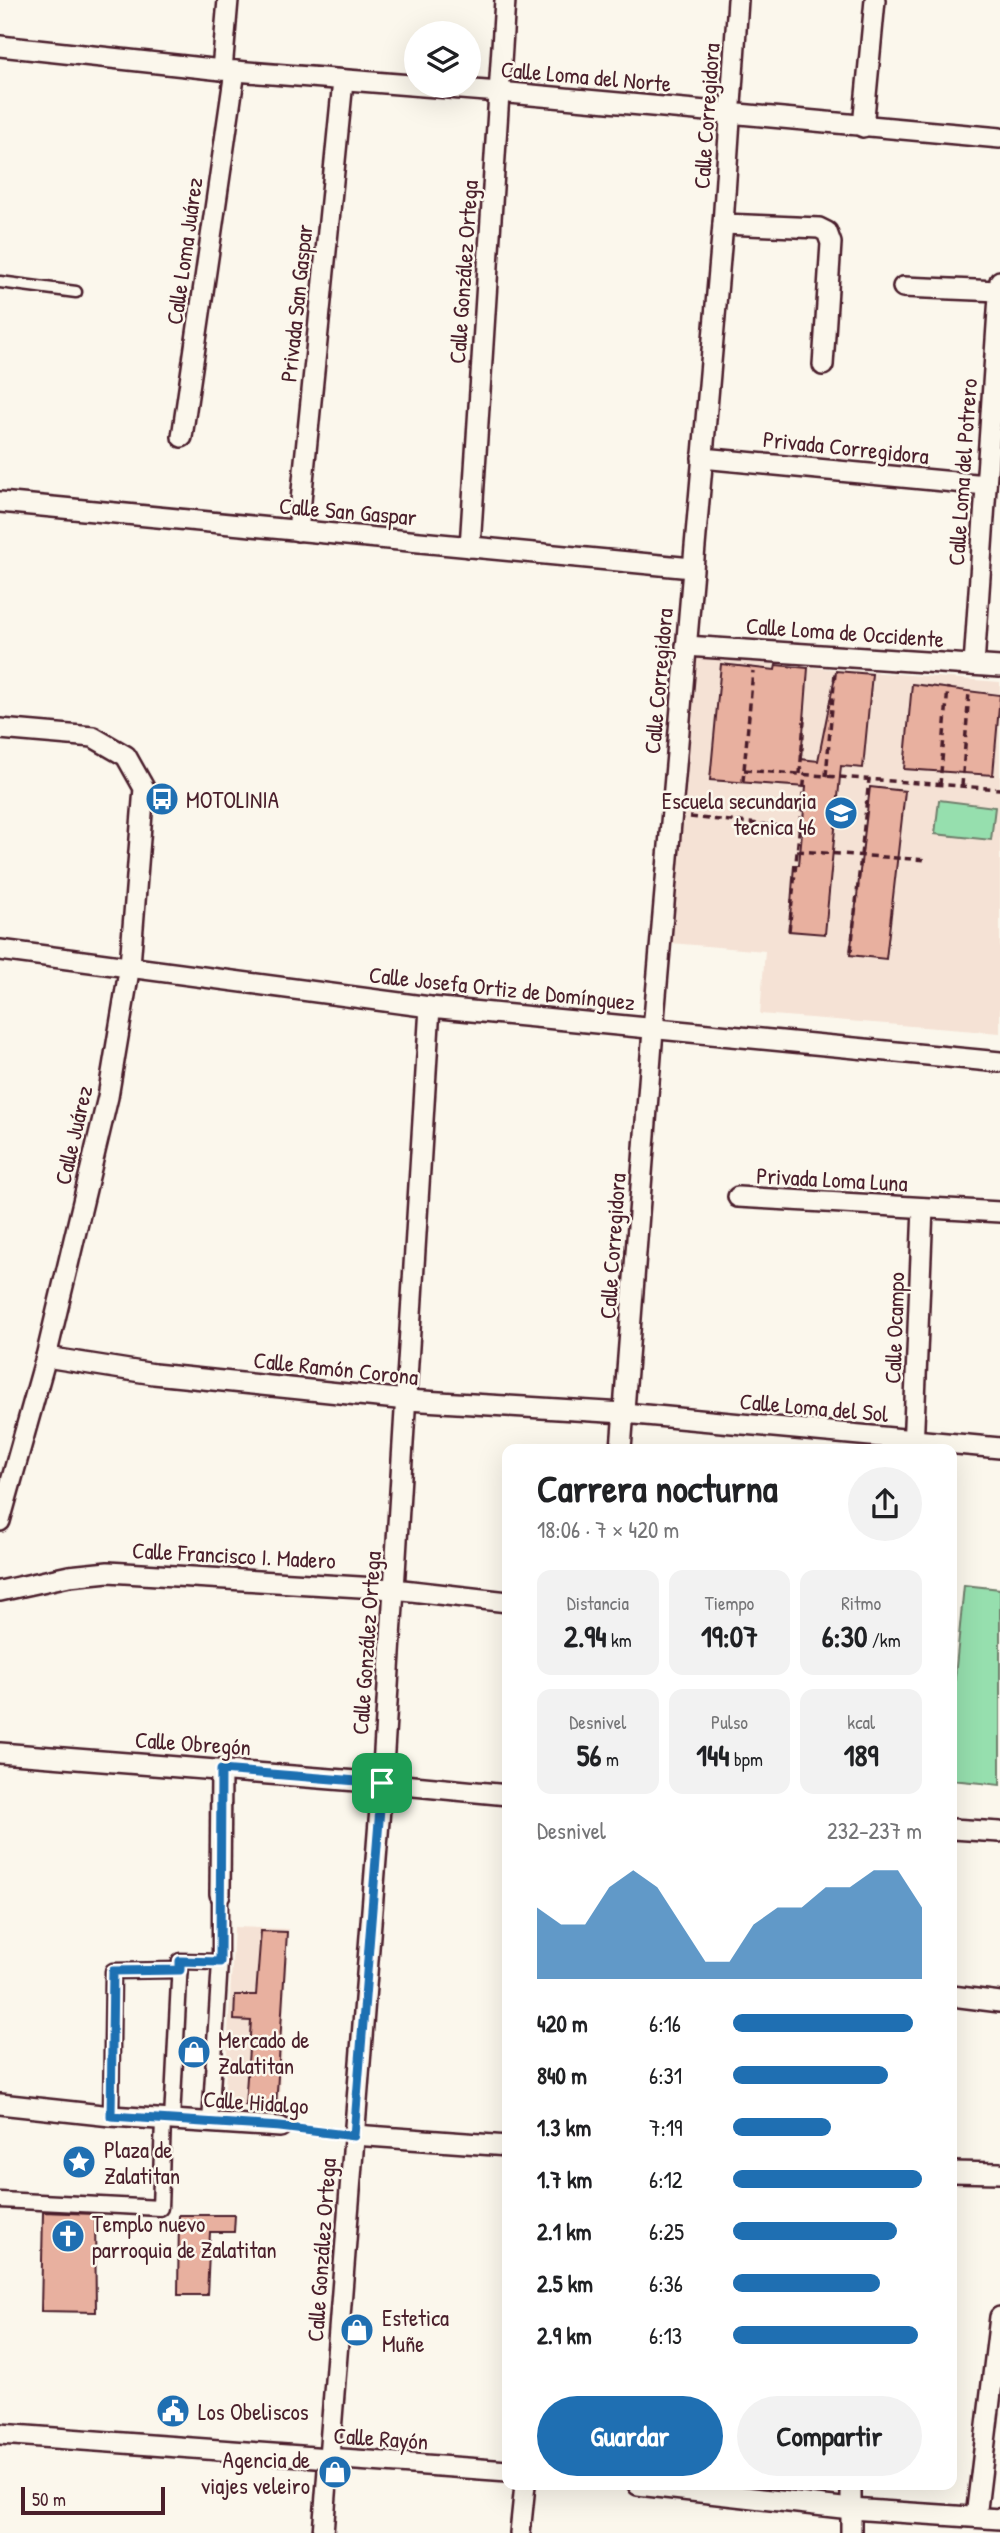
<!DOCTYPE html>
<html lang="es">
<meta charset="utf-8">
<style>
body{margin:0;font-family:"Patrick Hand",sans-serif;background:#f2f2f2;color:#202124;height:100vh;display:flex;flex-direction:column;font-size:26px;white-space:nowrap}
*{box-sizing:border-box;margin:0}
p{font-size:23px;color:#757577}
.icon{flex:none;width:38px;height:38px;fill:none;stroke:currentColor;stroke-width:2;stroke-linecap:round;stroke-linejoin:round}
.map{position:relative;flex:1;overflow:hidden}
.details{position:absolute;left:502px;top:1444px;width:455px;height:1046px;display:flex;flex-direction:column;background:#fff;border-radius:14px;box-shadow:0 7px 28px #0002}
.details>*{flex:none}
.fabs{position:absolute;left:404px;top:21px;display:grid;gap:14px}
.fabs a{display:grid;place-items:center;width:77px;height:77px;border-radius:50%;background:#fff;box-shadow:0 7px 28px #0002;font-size:35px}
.scale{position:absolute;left:21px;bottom:18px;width:144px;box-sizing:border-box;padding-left:7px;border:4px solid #4a1f2b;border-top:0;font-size:19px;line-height:24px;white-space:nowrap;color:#4a1f2b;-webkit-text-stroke:5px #fbf7ec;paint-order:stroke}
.pin{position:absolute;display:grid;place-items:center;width:60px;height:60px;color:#fff;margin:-30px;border-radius:14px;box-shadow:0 4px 10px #0006}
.round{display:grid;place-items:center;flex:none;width:74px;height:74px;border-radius:37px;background:#f2f2f2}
.head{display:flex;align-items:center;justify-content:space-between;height:119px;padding:0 35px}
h1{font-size:38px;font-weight:800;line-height:52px}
.figures{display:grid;grid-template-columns:repeat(3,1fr);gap:10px;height:119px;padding:7px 35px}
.figures div{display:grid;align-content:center;border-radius:14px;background:#f2f2f2;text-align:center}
.figures b{font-size:30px;font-weight:800}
.figures small{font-size:19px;font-weight:400}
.figures p{font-size:19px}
.chart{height:196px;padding:14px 35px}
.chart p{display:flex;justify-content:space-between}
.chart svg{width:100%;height:126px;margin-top:7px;fill:#1f6fb2;opacity:.7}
.primary-button{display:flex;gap:14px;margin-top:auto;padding:14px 35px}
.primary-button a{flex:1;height:80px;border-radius:42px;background:#1f6fb2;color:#fff;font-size:28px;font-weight:800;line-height:80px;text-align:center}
.primary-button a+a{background:#f2f2f2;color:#202124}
ul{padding:0 35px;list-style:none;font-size:23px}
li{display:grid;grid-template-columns:112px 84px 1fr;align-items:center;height:52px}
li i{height:18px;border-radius:9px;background:#1f6fb2}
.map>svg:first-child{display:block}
</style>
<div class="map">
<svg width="1000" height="2533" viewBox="0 0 1000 2533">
<rect width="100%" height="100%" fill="#fbf7ec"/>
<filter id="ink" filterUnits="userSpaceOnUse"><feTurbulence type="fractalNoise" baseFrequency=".0143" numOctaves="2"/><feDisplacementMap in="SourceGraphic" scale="14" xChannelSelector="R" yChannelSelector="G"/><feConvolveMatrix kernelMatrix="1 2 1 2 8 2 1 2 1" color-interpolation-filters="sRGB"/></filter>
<g filter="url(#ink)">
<g fill="#f5e2d5">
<polygon points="694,658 1000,682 1000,1033 760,1014 765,951 671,943"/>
<polygon points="234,1927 288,1929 279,2108 224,2106"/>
</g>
<g fill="#96dfae" stroke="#707f6c" stroke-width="2">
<polygon points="939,800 995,807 991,840 935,834"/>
<polygon points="964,1585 1000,1589 1000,1785 952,1780 952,1708"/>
</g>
<g fill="#e8b09f" stroke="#4a1f2b" stroke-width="2">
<polygon points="721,664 775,670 776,665 808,668 801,759 818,761 836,671 872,674 863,768 841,766 825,934 789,931 794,865 799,865 806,787 710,780"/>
<polygon points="912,684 1000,695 993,775 904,769"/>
<polygon points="870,787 905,791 886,959 850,955"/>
<polygon points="261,1931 287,1932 276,2108 245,2105 251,2021 234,2020 235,1995 256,1995"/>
<polygon points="43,2212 95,2214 96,2312 41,2311"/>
<polygon points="179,2215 235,2215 234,2232 210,2232 207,2295 178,2295"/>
</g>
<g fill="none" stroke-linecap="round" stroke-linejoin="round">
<defs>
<polyline id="service" points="0,282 76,292"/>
<g id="pedestrian">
<polyline points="111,2116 113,1971 180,1970"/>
<polyline points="172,2120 180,1961 220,1962"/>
<polyline points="210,2123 220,1962 220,1894"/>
<polyline points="0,2200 160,2208 163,2120"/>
</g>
<g id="minor">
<polyline points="0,46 222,70 499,92 1000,138"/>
<polyline points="222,70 228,0"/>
<polyline points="863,127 875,0"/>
<polyline points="723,224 819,228 827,232 831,243 823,365"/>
<polyline points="903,287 999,291"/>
<polyline points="182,437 235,71"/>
<polyline points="702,458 986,485"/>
<polyline points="0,502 692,568"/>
<polyline points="298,531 343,81"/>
<polyline points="470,547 505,0"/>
<polyline points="686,646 1000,667"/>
<polyline points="974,665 1000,281"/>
<polyline points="0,729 93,737 126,756 144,788 130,965 108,1097 46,1357 0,1521"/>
<polyline points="0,950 430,1007 1000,1062"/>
<polyline points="738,1197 1000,1212"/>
<polyline points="46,1357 154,1374 407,1400 624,1413 1000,1448"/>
<polyline points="621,1449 653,1030 723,224 738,0"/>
<polyline points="913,1449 923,1208"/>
<polyline points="0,1591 69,1576 108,1572 394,1589 508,1602"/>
<polyline points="0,1753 382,1783 508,1795"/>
<polyline points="952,1829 1000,1832"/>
<polyline points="220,1894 221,1770"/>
<polyline points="952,1996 1000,2002"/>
<polyline points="0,2104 111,2116 280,2127"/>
<polyline points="354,2135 508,2146"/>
<polyline points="952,2172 1000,2173"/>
<polyline points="0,2434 508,2471"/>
<polyline points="638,2485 851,2509 1000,2519"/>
<polyline points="976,2517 1000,2317"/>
<polyline points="323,2533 382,1783 430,1007"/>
<polyline points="520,2533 525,2485"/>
<polyline points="851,2533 851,2485"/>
</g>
</defs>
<use href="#service" stroke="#4a1f2b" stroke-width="15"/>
<use href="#pedestrian" stroke="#4a1f2b" stroke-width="19"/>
<use href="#minor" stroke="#4a1f2b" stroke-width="24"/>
<g stroke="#4a1f2b" stroke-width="3.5" stroke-dasharray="7 5" stroke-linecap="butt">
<polyline points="744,770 1000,789"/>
<polyline points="800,774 804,721"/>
<polyline points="826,776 835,673"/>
<polyline points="743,781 753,671"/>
<polyline points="940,785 948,687"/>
<polyline points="962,786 969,692"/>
<polyline points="690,817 799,828"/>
<polyline points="797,851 926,860"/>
<polyline points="789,931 805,774"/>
<polyline points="851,951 869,779"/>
<polyline points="296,2129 337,2134"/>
</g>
<use href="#service" stroke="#fbf7ec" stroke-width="10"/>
<use href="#pedestrian" stroke="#fbf7ec" stroke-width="14"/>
<use href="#minor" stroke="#fbf7ec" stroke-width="19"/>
</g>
</g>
<g fill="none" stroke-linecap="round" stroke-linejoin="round" filter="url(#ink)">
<defs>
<polygon id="route" points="221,1770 382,1783 354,2136 280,2127 111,2116 113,1971 180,1970 180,1961 220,1962"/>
</defs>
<use href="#route" stroke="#fff" stroke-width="14"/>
<use href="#route" stroke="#1f6fb2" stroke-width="9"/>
</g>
<defs>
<symbol id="bus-disc" viewBox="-11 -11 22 22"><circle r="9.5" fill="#1f6fb2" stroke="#fbf7ec"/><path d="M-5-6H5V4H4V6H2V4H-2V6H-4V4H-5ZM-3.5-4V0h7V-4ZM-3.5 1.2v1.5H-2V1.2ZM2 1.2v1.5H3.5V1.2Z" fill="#fff"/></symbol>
<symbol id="school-disc" viewBox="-11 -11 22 22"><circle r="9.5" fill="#1f6fb2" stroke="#fbf7ec"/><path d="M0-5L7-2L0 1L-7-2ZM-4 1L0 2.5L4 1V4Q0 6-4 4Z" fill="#fff"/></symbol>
<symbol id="shop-disc" viewBox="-11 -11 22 22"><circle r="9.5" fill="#1f6fb2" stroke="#fbf7ec"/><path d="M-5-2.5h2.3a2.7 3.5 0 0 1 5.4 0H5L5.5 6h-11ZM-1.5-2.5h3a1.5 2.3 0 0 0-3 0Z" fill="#fff"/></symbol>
<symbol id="sight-disc" viewBox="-11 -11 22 22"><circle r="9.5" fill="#1f6fb2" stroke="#fbf7ec"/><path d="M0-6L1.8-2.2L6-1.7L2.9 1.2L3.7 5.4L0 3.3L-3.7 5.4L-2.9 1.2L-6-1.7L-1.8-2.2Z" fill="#fff"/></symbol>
<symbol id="church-disc" viewBox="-11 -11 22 22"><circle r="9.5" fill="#1f6fb2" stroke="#fbf7ec"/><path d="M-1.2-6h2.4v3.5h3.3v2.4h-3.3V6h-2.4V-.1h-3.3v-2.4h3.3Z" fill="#fff"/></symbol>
<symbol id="civic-disc" viewBox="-11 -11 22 22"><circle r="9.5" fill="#1f6fb2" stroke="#fbf7ec"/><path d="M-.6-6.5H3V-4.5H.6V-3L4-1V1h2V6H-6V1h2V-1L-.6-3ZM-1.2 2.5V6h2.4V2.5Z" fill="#fff"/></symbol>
</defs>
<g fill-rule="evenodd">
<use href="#bus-disc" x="143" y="780" width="38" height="38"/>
<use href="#school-disc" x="822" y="794" width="38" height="38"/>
<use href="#shop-disc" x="175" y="2033" width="38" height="38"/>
<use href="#sight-disc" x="60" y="2143" width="38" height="38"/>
<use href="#church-disc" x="49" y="2217" width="38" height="38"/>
<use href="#shop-disc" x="338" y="2311" width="38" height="38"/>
<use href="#civic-disc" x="154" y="2392" width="38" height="38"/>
<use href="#shop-disc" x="316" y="2453" width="38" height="38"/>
</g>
<g text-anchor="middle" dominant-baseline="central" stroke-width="5" stroke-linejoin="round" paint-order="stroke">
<g font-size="23" fill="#4a1f2b" stroke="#fbf7ec">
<text transform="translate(586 76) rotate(5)">Calle Loma del Norte</text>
<text transform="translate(706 116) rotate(-86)">Calle Corregidora</text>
<text transform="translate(184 251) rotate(-82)">Calle Loma Juárez</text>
<text transform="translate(463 272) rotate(-86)">Calle González Ortega</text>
<text transform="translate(296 303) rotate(-84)">Privada San Gaspar</text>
<text transform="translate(846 447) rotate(6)">Privada Corregidora</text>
<text transform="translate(962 472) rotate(-86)">Calle Loma del Potrero</text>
<text transform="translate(348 511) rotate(5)">Calle San Gaspar</text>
<text transform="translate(845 632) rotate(4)">Calle Loma de Occidente</text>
<text transform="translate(658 681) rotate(-85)">Calle Corregidora</text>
<text transform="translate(502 988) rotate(6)">Calle Josefa Ortiz de Domínguez</text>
<text transform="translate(73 1135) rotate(-77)">Calle Juárez</text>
<text transform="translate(832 1179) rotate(3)">Privada Loma Luna</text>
<text transform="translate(612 1246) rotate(-86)">Calle Corregidora</text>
<text transform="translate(894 1328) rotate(-88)">Calle Ocampo</text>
<text transform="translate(336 1368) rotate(6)">Calle Ramón Corona</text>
<text transform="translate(814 1407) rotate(5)">Calle Loma del Sol</text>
<text transform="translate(234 1555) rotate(3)">Calle Francisco I. Madero</text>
<text transform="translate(366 1643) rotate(-86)">Calle González Ortega</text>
<text transform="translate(193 1743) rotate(4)">Calle Obregón</text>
<text transform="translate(256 2102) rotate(4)">Calle Hidalgo</text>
<text transform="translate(321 2250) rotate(-86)">Calle González Ortega</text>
<text transform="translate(381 2438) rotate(4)">Calle Rayón</text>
</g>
<g font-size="23" fill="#4a1f2b" stroke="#fbf7ec" text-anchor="start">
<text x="186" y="799">MOTOLINIA</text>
<text x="816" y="800" text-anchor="end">Escuela secundaria<tspan x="816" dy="26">tecnica 46</tspan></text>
<text x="218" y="2039">Mercado de<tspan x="218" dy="26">Zalatitan</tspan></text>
<text x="104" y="2149">Plaza de<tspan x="104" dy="26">Zalatitan</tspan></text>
<text x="92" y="2223">Templo nuevo<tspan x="92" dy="26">parroquia de Zalatitan</tspan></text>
<text x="382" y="2317">Estetica<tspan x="382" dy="26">Muñe</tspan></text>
<text x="198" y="2411">Los Obeliscos</text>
<text x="310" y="2459" text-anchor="end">Agencia de<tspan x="310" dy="26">viajes veleiro</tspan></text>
</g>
</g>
</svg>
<div class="fabs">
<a><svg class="icon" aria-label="layers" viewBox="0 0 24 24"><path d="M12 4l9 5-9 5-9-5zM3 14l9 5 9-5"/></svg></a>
</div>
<div class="scale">50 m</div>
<div class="pin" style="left:382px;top:1783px;background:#1e9e55"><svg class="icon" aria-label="arrive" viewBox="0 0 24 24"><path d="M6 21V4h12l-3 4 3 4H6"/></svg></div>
<section class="details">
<div class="head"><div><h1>Carrera nocturna</h1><p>18:06 · 7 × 420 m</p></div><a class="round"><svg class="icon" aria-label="share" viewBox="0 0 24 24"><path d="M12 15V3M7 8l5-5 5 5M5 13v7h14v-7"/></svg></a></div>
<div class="figures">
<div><p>Distancia</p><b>2.94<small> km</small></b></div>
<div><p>Tiempo</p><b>19:07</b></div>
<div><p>Ritmo</p><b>6:30<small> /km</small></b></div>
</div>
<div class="figures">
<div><p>Desnivel</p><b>56<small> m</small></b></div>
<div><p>Pulso</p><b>144<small> bpm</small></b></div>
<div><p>kcal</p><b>189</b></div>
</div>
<div class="chart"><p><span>Desnivel</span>232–237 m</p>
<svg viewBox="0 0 160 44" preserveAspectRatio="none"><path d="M0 44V19L10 25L20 25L30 12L40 6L50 12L60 25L70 38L80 38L90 25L100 19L110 19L120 12L130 12L140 6L150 6L160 19V44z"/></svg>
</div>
<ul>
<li><b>420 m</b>6:16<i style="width:95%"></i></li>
<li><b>840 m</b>6:31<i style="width:82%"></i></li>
<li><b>1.3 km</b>7:19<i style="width:52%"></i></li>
<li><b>1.7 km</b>6:12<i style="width:100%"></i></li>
<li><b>2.1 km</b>6:25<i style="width:87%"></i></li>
<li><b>2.5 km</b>6:36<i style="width:78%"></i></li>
<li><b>2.9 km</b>6:13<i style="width:98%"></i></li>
</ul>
<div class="primary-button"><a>Guardar</a><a>Compartir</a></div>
</section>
</div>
